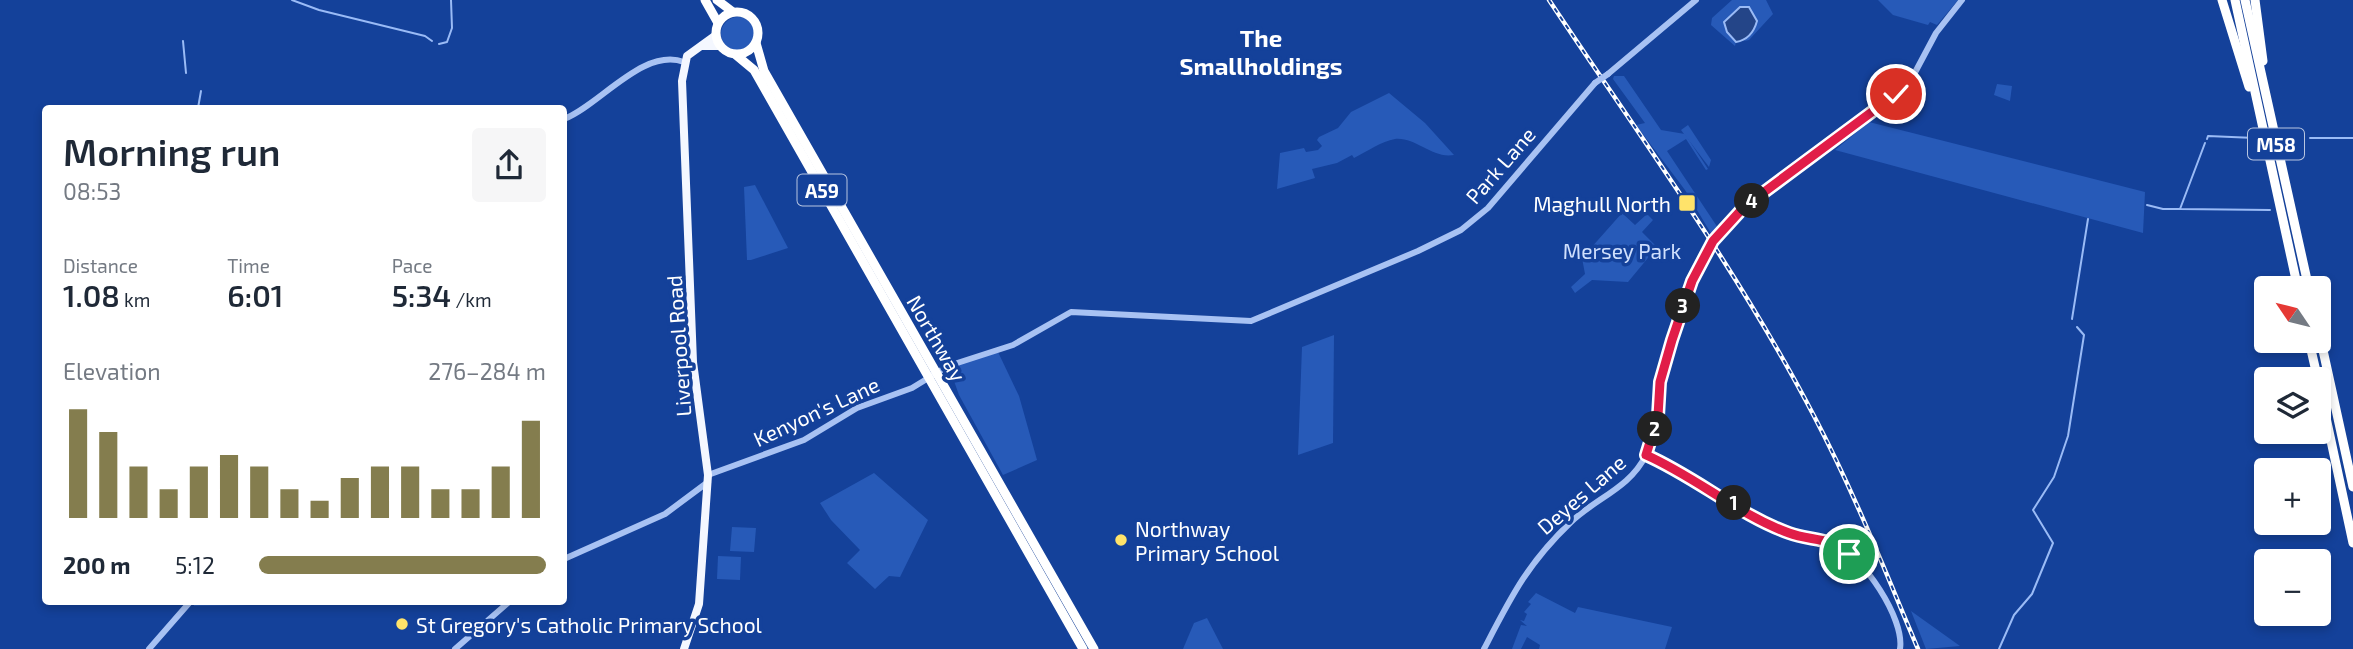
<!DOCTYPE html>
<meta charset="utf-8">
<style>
body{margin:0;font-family:"Exo 2",sans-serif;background:#f6f6f7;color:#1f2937;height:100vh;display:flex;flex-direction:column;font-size:26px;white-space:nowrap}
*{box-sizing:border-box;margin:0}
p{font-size:23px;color:#747a83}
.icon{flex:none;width:38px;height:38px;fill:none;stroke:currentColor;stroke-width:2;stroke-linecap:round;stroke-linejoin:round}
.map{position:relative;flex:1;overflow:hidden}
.panel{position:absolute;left:42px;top:105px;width:525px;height:500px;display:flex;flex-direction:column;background:#fff;border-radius:7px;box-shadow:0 4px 10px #0003}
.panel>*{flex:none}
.needle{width:46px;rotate:305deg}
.fabs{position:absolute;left:2254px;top:276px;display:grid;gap:14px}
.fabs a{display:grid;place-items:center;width:77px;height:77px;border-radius:7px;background:#fff;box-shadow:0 4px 10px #0003;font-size:35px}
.pin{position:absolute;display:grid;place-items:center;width:60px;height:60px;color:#fff;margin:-30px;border:4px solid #fff;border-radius:50%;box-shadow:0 2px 7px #0007}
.km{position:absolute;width:35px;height:35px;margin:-18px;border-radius:50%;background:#222;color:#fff;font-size:19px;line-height:35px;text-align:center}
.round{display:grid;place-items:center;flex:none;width:74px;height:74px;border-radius:7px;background:#f6f6f7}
.head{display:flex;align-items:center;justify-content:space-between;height:119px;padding:0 21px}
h1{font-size:38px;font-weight:600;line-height:52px}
.metrics{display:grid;grid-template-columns:repeat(3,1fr);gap:10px;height:119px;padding:7px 21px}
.metrics div{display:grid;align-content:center}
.metrics b{font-size:30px;font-weight:600}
.metrics small{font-size:19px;font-weight:400}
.metrics p{font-size:19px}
.chart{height:196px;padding:14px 21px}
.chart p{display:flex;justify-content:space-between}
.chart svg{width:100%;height:126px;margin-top:7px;stroke:#847d4e;stroke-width:6}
ul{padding:0 21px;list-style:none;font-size:23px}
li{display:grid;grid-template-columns:112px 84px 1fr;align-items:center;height:52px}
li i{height:18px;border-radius:9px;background:#847d4e}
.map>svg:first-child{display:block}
</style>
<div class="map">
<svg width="2353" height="649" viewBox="0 0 2353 649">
<rect width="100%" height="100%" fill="#14419a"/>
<g fill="#275ab8">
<polygon points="1732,0 1766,0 1773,14 1749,40 1744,41 1754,30 1727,32 1736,42 1735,46 1711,25 1712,18"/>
<polygon points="1878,0 1958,0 1937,25 1930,22 1928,25 1893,15"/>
<circle cx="738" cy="34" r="17"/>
<polygon points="1614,76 1624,76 1661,130 1685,134 1708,169 1706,170 1686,139 1667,151 1718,228 1712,235 1685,190 1636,125 1645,123 1613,79"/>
<polygon points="1997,84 2012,86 2010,101 1994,95"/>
<path d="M1389,93L1425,123L1454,155C1432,159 1416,137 1395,139C1382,141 1366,152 1354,158L1352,155L1337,163L1312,169L1315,178L1277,189L1280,153L1304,148L1306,152L1318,150L1322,146L1317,140L1319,137L1338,128L1351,112Z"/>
<polygon points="1869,122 2145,192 2143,233 1835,150"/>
<polygon points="1688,125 1711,160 1709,167 1681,130"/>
<polygon points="755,185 788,248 751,260 747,260 744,187"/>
<polygon points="1622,213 1635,225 1647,214 1653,220 1642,232 1657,247 1628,282 1592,280 1575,293 1571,287 1585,274 1582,258"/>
<polygon points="1334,335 1333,443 1298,455 1302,347"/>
<polygon points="998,352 1019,396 1037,460 1003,475 959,395 949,367"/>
<polygon points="874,473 928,520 900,577 889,576 875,589 847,563 860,550 831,520 820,503"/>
<polygon points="732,527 756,528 754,552 730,551"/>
<polygon points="718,556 741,557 740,580 717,579"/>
<polygon points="1536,593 1575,613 1578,607 1672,627 1665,649 1539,649 1540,645 1527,637 1521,649 1512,649 1521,625 1527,626 1520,620 1524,621 1527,614 1524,612 1531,604 1528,602"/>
<polygon points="252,602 252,605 194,606 193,603"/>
<polygon points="1911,611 1960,646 1926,649"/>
<polygon points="1207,618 1223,649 1183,649 1194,623"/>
</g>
<path fill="#244588" stroke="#9abbf6" stroke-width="2" d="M1740,7H1749L1757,21C1754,32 1748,40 1736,42L1727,32L1724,22Z"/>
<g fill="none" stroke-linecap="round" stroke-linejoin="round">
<g stroke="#9abbf6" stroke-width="2">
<polyline points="292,0 319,10 425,36 432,41"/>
<polyline points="183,41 186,73"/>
<polyline points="439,44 447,42 452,28 451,0"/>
<polyline points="198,108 201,91"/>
<polyline points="2291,138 2302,139"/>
<polyline points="2310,138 2353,138"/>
<polyline points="2207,139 2208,136 2255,138"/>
<polyline points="2205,143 2180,209 2270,210"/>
<polyline points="2147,205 2163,209 2180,209"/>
<polyline points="2072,319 2088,219"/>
<polyline points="1999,649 2014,615 2032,594 2053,543 2033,510 2054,477 2068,436 2084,335 2077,327"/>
</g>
<g stroke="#a8c2f3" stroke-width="6">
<polyline points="1608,74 1696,0"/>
<polyline points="1876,109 1881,92 1902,87"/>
<path d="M564,119C600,105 643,47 684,62"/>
<polyline points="1721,231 1756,198 1890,101 1911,80 1936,33 1962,0"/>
<path d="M1646,455C1690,474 1727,501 1768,524C1790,536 1814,534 1835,544C1863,556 1905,619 1900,649"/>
<polyline points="708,475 804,440 857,408 912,388 948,366 1013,345 1071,312 1251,321 1418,251 1461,230 1488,208 1595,83"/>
<polyline points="564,559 665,514 708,482"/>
<polyline points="149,649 190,602"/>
<polyline points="455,649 509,602"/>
<path d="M1484,649C1511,597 1527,564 1571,522C1596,498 1630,488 1646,455C1658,432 1656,408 1660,382C1665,346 1688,283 1706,251"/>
</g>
<g stroke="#f4f7ff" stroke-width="8">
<polyline points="702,46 720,46"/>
<polyline points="684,649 699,604 708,475 693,362 682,81 687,56 716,35"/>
</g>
<g stroke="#fff" stroke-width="9">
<polyline points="705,0 718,23"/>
<polyline points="717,0 733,12"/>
<polyline points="2222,0 2249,87"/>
<polyline points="2235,0 2298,289"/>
<polyline points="2245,0 2309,289"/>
<polyline points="2255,0 2263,61"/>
<circle cx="737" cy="33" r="21"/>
<polyline points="756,43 764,71 1094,649"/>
<polyline points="736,55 754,70 1083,649"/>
<polyline points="2319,332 2353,487"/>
<polyline points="2309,341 2318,380"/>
<polyline points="2319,385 2353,543"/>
</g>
<defs>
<path id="rail" d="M1549,0C1640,137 1738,270 1814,416C1854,492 1885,571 1918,649"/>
</defs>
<use href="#rail" stroke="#fff" stroke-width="4.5"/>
<use href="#rail" stroke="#14419a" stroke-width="2" stroke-dasharray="5" stroke-linecap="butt"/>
<g stroke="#a8c2f3" stroke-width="6">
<polyline points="1595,83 1608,74"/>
<polyline points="1706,251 1721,231"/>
</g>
</g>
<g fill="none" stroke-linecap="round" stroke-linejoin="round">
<defs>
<path id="route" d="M1849,554C1832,537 1810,541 1789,533C1739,515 1696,477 1646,455L1658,416L1660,382L1672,340L1692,281L1713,241L1744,207L1896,94"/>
</defs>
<use href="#route" stroke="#fff" stroke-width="14"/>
<use href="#route" stroke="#e11d48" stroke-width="9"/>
</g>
<g fill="#ffe36a" stroke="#14419a" stroke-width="2.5">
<rect x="1678" y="194" width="18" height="18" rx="3.5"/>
<circle cx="1121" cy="540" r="7"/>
<circle cx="402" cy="624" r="7"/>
</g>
<g text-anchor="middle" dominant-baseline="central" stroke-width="7" stroke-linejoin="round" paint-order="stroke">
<g fill="#14419a" stroke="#b8c6e1" stroke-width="2">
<rect x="2248" y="128.5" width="56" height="31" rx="5"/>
<rect x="797.5" y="174.5" width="49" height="31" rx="5"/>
</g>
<g font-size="19" font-weight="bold" fill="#fff">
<text x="2276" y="144">M58</text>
<text x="822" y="190">A59</text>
</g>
<g font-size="21" fill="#fff" stroke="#14419a">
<text transform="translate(1500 165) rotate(-49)">Park Lane</text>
<text transform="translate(937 338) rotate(60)">Northway</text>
<text transform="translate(678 346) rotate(-94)">Liverpool Road</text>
<text transform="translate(816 411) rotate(-25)">Kenyon's Lane</text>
<text transform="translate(1581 494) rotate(-41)">Deyes Lane</text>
</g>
<g font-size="21" fill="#fff" stroke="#14419a" text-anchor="start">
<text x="1671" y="203" text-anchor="end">Maghull North</text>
<text x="1135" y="528">Northway<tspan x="1135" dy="24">Primary School</tspan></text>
<text x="416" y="624">St Gregory's Catholic Primary School</text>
</g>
<g font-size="21" fill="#d0e0fd" stroke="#14419a">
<text x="1622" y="250">Mersey Park</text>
</g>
<g font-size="24" font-weight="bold" fill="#fff" stroke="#14419a">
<text x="1261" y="37">The<tspan x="1261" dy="28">Smallholdings</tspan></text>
</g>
</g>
</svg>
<div class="fabs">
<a><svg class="needle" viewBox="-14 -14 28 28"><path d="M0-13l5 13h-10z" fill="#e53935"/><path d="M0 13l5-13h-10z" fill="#747a83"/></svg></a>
<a><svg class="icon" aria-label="layers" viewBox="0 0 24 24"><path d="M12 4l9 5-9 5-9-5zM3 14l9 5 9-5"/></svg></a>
<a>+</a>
<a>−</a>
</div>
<div class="pin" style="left:1849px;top:554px;background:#1e9e55"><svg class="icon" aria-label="arrive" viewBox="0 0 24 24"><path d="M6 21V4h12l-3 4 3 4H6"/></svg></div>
<div class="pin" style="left:1896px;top:94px;background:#d93025"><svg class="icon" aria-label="check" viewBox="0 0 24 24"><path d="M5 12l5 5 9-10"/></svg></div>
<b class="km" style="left:1734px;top:503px">1</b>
<b class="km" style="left:1655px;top:429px">2</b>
<b class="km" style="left:1683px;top:306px">3</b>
<b class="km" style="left:1752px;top:201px">4</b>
<section class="panel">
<div class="head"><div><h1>Morning run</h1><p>08:53</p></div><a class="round"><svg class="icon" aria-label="share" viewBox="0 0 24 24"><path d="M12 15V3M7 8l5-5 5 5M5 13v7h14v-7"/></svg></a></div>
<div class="metrics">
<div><p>Distance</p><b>1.08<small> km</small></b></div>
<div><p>Time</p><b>6:01</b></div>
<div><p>Pace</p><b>5:34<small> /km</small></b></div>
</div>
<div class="chart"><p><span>Elevation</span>276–284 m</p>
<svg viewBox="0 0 160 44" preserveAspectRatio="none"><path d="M5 44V6M15 44V14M25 44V26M35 44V34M45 44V26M55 44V22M65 44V26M75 44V34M85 44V38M95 44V30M105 44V26M115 44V26M125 44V34M135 44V34M145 44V26M155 44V10"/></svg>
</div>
<ul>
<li><b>200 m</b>5:12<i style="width:100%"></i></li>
</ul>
</section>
</div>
